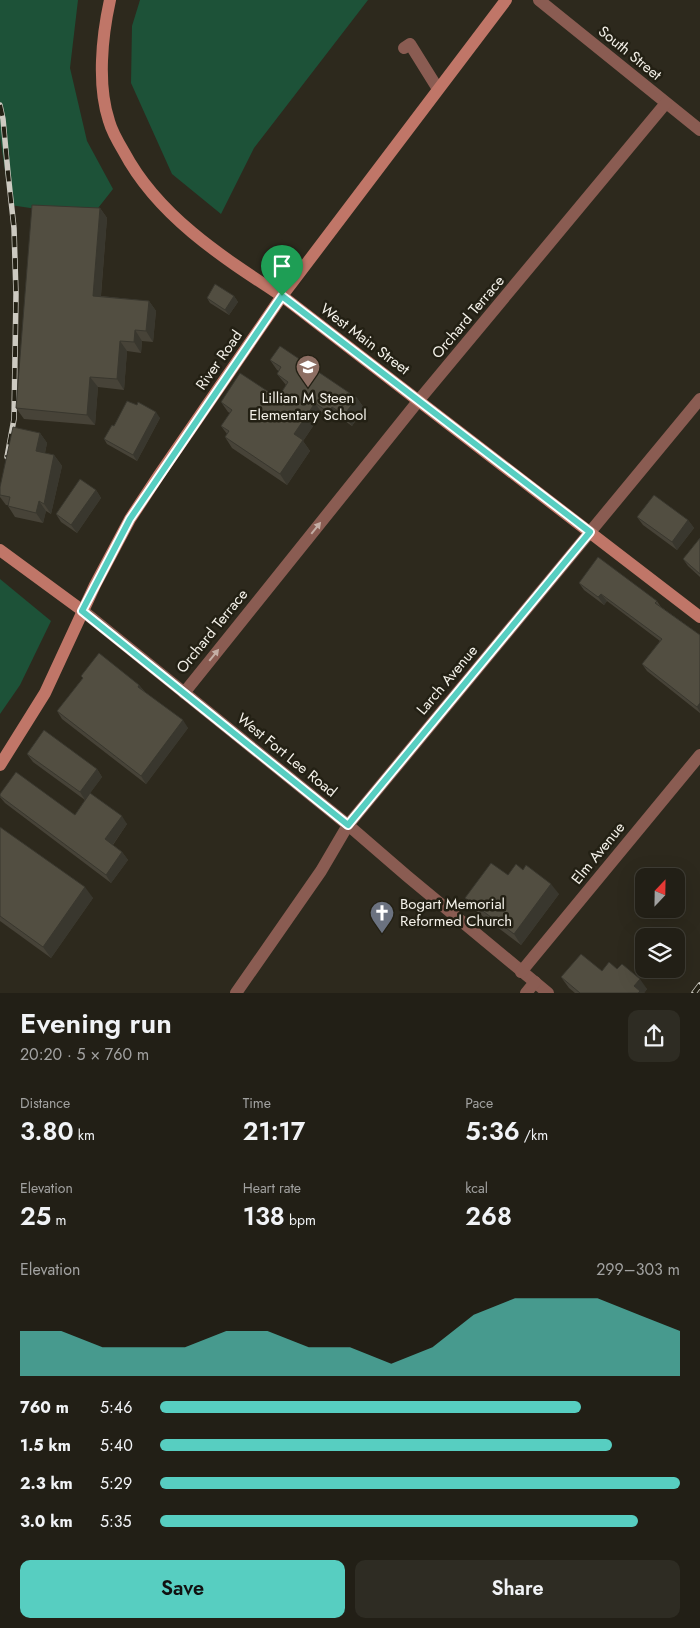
<!DOCTYPE html>
<meta charset="utf-8">
<style>
body{margin:0;font-family:Jost,sans-serif;background:#2e2c23;color:#f1f3f6;height:100vh;display:flex;flex-direction:column;font-size:19px;white-space:nowrap}
*{box-sizing:border-box;margin:0}
p{font-size:16px;color:#a2a2a1}
.icon{flex:none;width:28px;height:28px;fill:none;stroke:currentColor;stroke-width:2;stroke-linecap:round;stroke-linejoin:round}
.map{position:relative;height:993px;overflow:hidden}
.drawer{display:flex;flex-direction:column;background:#221f16;flex:1}
.drawer>*{flex:none}
.needle{width:32px;rotate:22deg}
.controls{position:absolute;left:635px;top:868px;display:grid;gap:10px}
.controls a{display:grid;place-items:center;width:50px;height:50px;border-radius:10px;background:#221f16;box-shadow:0 5px 20px #0002,0 0 0 1px #3f3d35;font-size:25px}
.pin{position:absolute;display:grid;place-items:center;width:42px;height:42px;color:#fff;margin:-51px -21px;border-radius:50% 50% 50% 0;rotate:-45deg;box-shadow:0 0 5px #0007}
.pin .icon{rotate:45deg}
.round{display:grid;place-items:center;flex:none;width:52px;height:52px;border-radius:10px;background:#2e2c23}
.overview{display:flex;align-items:center;justify-content:space-between;height:85px;padding:0 20px}
h1{font-size:28px;font-weight:600;line-height:38px}
.stats{display:grid;grid-template-columns:repeat(3,1fr);gap:8px;height:85px;padding:5px 20px}
.stats div{display:grid;align-content:center}
.stats b{font-size:25px;font-weight:600}
.stats small{font-size:14px;font-weight:400}
.stats p{font-size:14px}
.chart{height:140px;padding:10px 20px}
.chart p{display:flex;justify-content:space-between}
.chart svg{width:100%;height:90px;margin-top:5px;fill:#57cec1;opacity:.7}
.action{display:flex;gap:10px;margin-top:auto;padding:10px 20px}
.action a{flex:1;height:58px;border-radius:10px;background:#57cec1;color:#111;font-size:20px;font-weight:600;line-height:58px;text-align:center}
.action a+a{background:#2e2c23;color:#f1f3f6}
ul{padding:0 20px;list-style:none;font-size:16px}
li{display:grid;grid-template-columns:80px 60px 1fr;align-items:center;height:38px}
li i{height:12px;border-radius:6px;background:#57cec1}
.map>svg:first-child{display:block}
</style>
<div class="map">
<svg width="700" height="993" viewBox="0 0 700 993">
<rect width="100%" height="100%" fill="#2d291d"/>
<g fill="#1d5238">
<polygon points="0,0 78,0 70,68 87,141 113,189 91,217 10,205 0,136"/>
<polygon points="140,0 368,0 254,148 221,214 172,174 131,83 132,26"/>
<polygon points="0,579 51,621 20,685 0,714"/>
</g>
<g fill="none" stroke-linecap="round" stroke-linejoin="round">
<g stroke="#8a5c52" stroke-width="12">
<polyline points="539,0 700,130"/>
<polyline points="404,48 410,44 438,89"/>
<polyline points="83,611 348,825 407,876 548,993"/>
<polyline points="184,693 419,400 666,103"/>
<polyline points="521,972 700,755"/>
<polyline points="236,993 321,871 348,825 700,399"/>
<polyline points="526,993 535,982"/>
</g>
<g stroke="#c07668" stroke-width="12">
<path d="M110,0C102,36 97,85 109,121C112,132 118,142 124,152C158,216 222,257 282,296L700,617"/>
<polyline points="0,550 83,611"/>
<polyline points="0,765 45,693 95,585 130,519 159,475 282,296 506,0"/>
</g>
<defs>
<g id="rail">
<polyline points="0,105 3,119 8,173 14,228 16,294 14,419 7,457"/>
<polyline points="694,993 700,985"/>
</g>
</defs>
<use href="#rail" stroke="#cdcac1" stroke-width="5.5"/>
<use href="#rail" stroke="#232014" stroke-width="4" stroke-dasharray="11" stroke-linecap="butt"/>
</g>
<g fill="#474338">
<polygon points="100,208 107,218 101,296 149,301 156,311 153,342 142,341 141,353 127,351 124,390 98,387 95,425 24,419 16,408"/>
<polygon points="234,296 238,302 229,315 210,303 207,298"/>
<polygon points="270,360 357,398 364,408 352,426 339,417 336,422 322,413 303,441 310,451 287,485 232,448 225,437 227,434 221,426 230,413 228,412 221,402 278,398 286,385 277,374 279,371 277,370"/>
<polygon points="137,405 160,418 137,461 107,444 104,439 114,426"/>
<polygon points="40,433 47,443 45,453 54,455 62,466 51,514 46,511 43,523 15,517 8,506 8,505 6,505 0,497 0,487"/>
<polygon points="96,490 101,498 77,533 61,522 56,514"/>
<polygon points="637,517 688,520 694,528 677,550 643,525"/>
<polygon points="700,538 700,577 688,566 683,559"/>
<polygon points="579,583 657,601 661,607 700,635 700,713 647,671 642,664 660,641 607,601 604,605 584,590"/>
<polygon points="81,676 139,685 145,692 188,728 146,784 62,719 57,711 83,678"/>
<polygon points="27,754 97,769 102,777 90,793 127,824 113,845 122,852 128,860 111,883 5,803 0,797 0,794 75,815 85,800 33,762"/>
<polygon points="0,827 93,898 51,958 0,921"/>
<polygon points="508,875 559,894 521,945 472,908 465,898"/>
<polygon points="617,969 647,989 644,993 575,993 569,988 561,977"/>
</g>
<g fill="#39372e">
<polygon points="100,208 107,218 100,306 93,296"/>
<polygon points="234,296 238,302 229,315 225,310"/>
<polygon points="149,301 156,311 153,342 146,331"/>
<polygon points="135,330 142,341 141,353 134,342"/>
<polygon points="120,341 127,351 124,390 117,379"/>
<polygon points="90,377 98,387 95,425 87,415"/>
<polygon points="357,398 364,408 352,426 344,415"/>
<polygon points="315,403 322,413 303,441 310,451 287,485 280,474 294,434"/>
<polygon points="332,407 339,417 336,422 328,412"/>
<polygon points="156,412 160,418 137,461 133,455"/>
<polygon points="40,433 47,443 43,462 36,451"/>
<polygon points="54,455 62,466 51,514 44,504"/>
<polygon points="96,490 101,498 77,533 71,525"/>
<polygon points="39,501 46,511 43,523 36,513"/>
<polygon points="688,520 694,528 677,550 672,542"/>
<polygon points="601,594 607,601 604,605 598,597"/>
<polygon points="139,685 145,693 138,687"/>
<polygon points="700,703 700,712 697,707"/>
<polygon points="183,720 188,728 146,784 141,776"/>
<polygon points="97,769 102,777 85,800 80,792"/>
<polygon points="122,816 127,824 111,847 105,839"/>
<polygon points="122,852 128,860 111,883 106,875"/>
<polygon points="551,884 559,894 521,945 514,934"/>
<polygon points="85,887 93,898 51,958 43,947"/>
<polygon points="640,979 647,989 644,993 638,993 634,986"/>
</g>
<g fill="#524e41" stroke="#39372e">
<polygon points="32,205 100,208 93,296 149,301 146,331 135,330 134,342 120,341 117,379 90,377 87,415 16,408"/>
<polygon points="215,284 234,296 225,310 207,298"/>
<polygon points="280,346 357,398 344,415 332,407 328,412 315,403 294,434 303,440 280,474 225,437 229,431 221,426 232,410 221,402 240,373 278,398 288,382 277,374 281,367 270,360"/>
<polygon points="127,401 137,405 138,402 156,412 133,455 104,439 112,425 114,426"/>
<polygon points="13,427 40,433 36,451 54,455 44,504 39,501 36,513 8,506 10,497 0,495 0,487"/>
<polygon points="80,479 96,490 71,525 56,514"/>
<polygon points="654,495 688,520 672,542 637,517"/>
<polygon points="700,538 700,574 683,559"/>
<polygon points="598,557 657,601 655,603 700,635 700,703 697,707 642,664 662,639 601,594 598,597 579,583"/>
<polygon points="99,653 139,685 138,687 183,720 141,776 57,711 83,678 81,676"/>
<polygon points="44,730 97,769 80,792 27,754"/>
<polygon points="16,772 75,815 90,793 122,816 105,839 122,852 106,875 0,796 0,794"/>
<polygon points="0,827 85,887 43,947 0,916"/>
<polygon points="491,863 508,875 516,864 523,870 526,865 551,884 514,934 465,898"/>
<polygon points="581,954 602,971 609,962 617,969 622,964 640,979 634,986 640,991 638,993 580,993 561,977"/>
</g>
<defs><path id="oneway-solid" d="M-6-.8H1V-3.2L6.5 0L1 3.2V.8H-6Z" transform="scale(1.25)"/></defs>
<g fill="#c4aea5">
<use href="#oneway-solid" transform="translate(316 528) rotate(-51)"/>
<use href="#oneway-solid" transform="translate(214 655) rotate(-51)"/>
</g>
<g fill="none" stroke-linecap="round" stroke-linejoin="round">
<defs>
<polygon id="route" points="282,296 590,532 348,825 82,611 130,519"/>
</defs>
<use href="#route" stroke="#fff" stroke-width="10"/>
<use href="#route" stroke="#57cec1" stroke-width="6"/>
</g>
<defs>
<symbol id="school-pin" viewBox="-11 -11 22 30"><path d="M0 17L-7.5 6A9.5 9.5 0 1 1 7.5 6Z" fill="#8d6e63" stroke="#232014"/><path d="M0-5L7-2L0 1L-7-2ZM-4 1L0 2.5L4 1V4Q0 6-4 4Z" fill="#fff"/></symbol>
<symbol id="church-pin" viewBox="-11 -11 22 30"><path d="M0 17L-7.5 6A9.5 9.5 0 1 1 7.5 6Z" fill="#6b7280" stroke="#232014"/><path d="M-1.2-6h2.4v3.5h3.3v2.4h-3.3V6h-2.4V-.1h-3.3v-2.4h3.3Z" fill="#fff"/></symbol>
</defs>
<g fill-rule="evenodd">
<use href="#school-pin" x="294" y="353" width="28" height="38"/>
<use href="#church-pin" x="368" y="899" width="28" height="38"/>
</g>
<g text-anchor="middle" dominant-baseline="central" stroke-width="5" stroke-linejoin="round" paint-order="stroke">
<g font-size="15" fill="#f4f1e9" stroke="#232014">
<text transform="translate(630 53) rotate(39)">South Street</text>
<text transform="translate(468 317) rotate(-50)">Orchard Terrace</text>
<text transform="translate(365 339) rotate(37)">West Main Street</text>
<text transform="translate(219 360) rotate(-55)">River Road</text>
<text transform="translate(212 631) rotate(-51)">Orchard Terrace</text>
<text transform="translate(447 680) rotate(-50)">Larch Avenue</text>
<text transform="translate(287 755) rotate(39)">West Fort Lee Road</text>
<text transform="translate(598 853) rotate(-51)">Elm Avenue</text>
</g>
<g font-size="15" fill="#f4f1e9" stroke="#232014">
<text x="308" y="398">Lillian M Steen<tspan x="308" dy="17">Elementary School</tspan></text>
<text x="400" y="904" text-anchor="start">Bogart Memorial<tspan x="400" dy="17">Reformed Church</tspan></text>
</g>
</g>
</svg>
<div class="controls">
<a><svg class="needle" viewBox="-14 -14 28 28"><path d="M0-13l5 13h-10z" fill="#e53935"/><path d="M0 13l5-13h-10z" fill="#a2a2a1"/></svg></a>
<a><svg class="icon" aria-label="layers" viewBox="0 0 24 24"><path d="M12 4l9 5-9 5-9-5zM3 14l9 5 9-5"/></svg></a>
</div>
<div class="pin" style="left:282px;top:296px;background:#1e9e55"><svg class="icon" aria-label="arrive" viewBox="0 0 24 24"><path d="M6 21V4h12l-3 4 3 4H6"/></svg></div>
</div>
<section class="drawer">
<div class="overview"><div><h1>Evening run</h1><p>20:20 · 5 × 760 m</p></div><a class="round"><svg class="icon" aria-label="share" viewBox="0 0 24 24"><path d="M12 15V3M7 8l5-5 5 5M5 13v7h14v-7"/></svg></a></div>
<div class="stats">
<div><p>Distance</p><b>3.80<small> km</small></b></div>
<div><p>Time</p><b>21:17</b></div>
<div><p>Pace</p><b>5:36<small> /km</small></b></div>
</div>
<div class="stats">
<div><p>Elevation</p><b>25<small> m</small></b></div>
<div><p>Heart rate</p><b>138<small> bpm</small></b></div>
<div><p>kcal</p><b>268</b></div>
</div>
<div class="chart"><p><span>Elevation</span>299–303 m</p>
<svg viewBox="0 0 160 44" preserveAspectRatio="none"><path d="M0 44V22L10 22L20 30L30 30L40 30L50 22L60 22L70 30L80 30L90 38L100 30L110 14L120 6L130 6L140 6L150 14L160 22V44z"/></svg>
</div>
<ul>
<li><b>760 m</b>5:46<i style="width:81%"></i></li>
<li><b>1.5 km</b>5:40<i style="width:87%"></i></li>
<li><b>2.3 km</b>5:29<i style="width:100%"></i></li>
<li><b>3.0 km</b>5:35<i style="width:92%"></i></li>
</ul>
<div class="action"><a>Save</a><a>Share</a></div>
</section>
